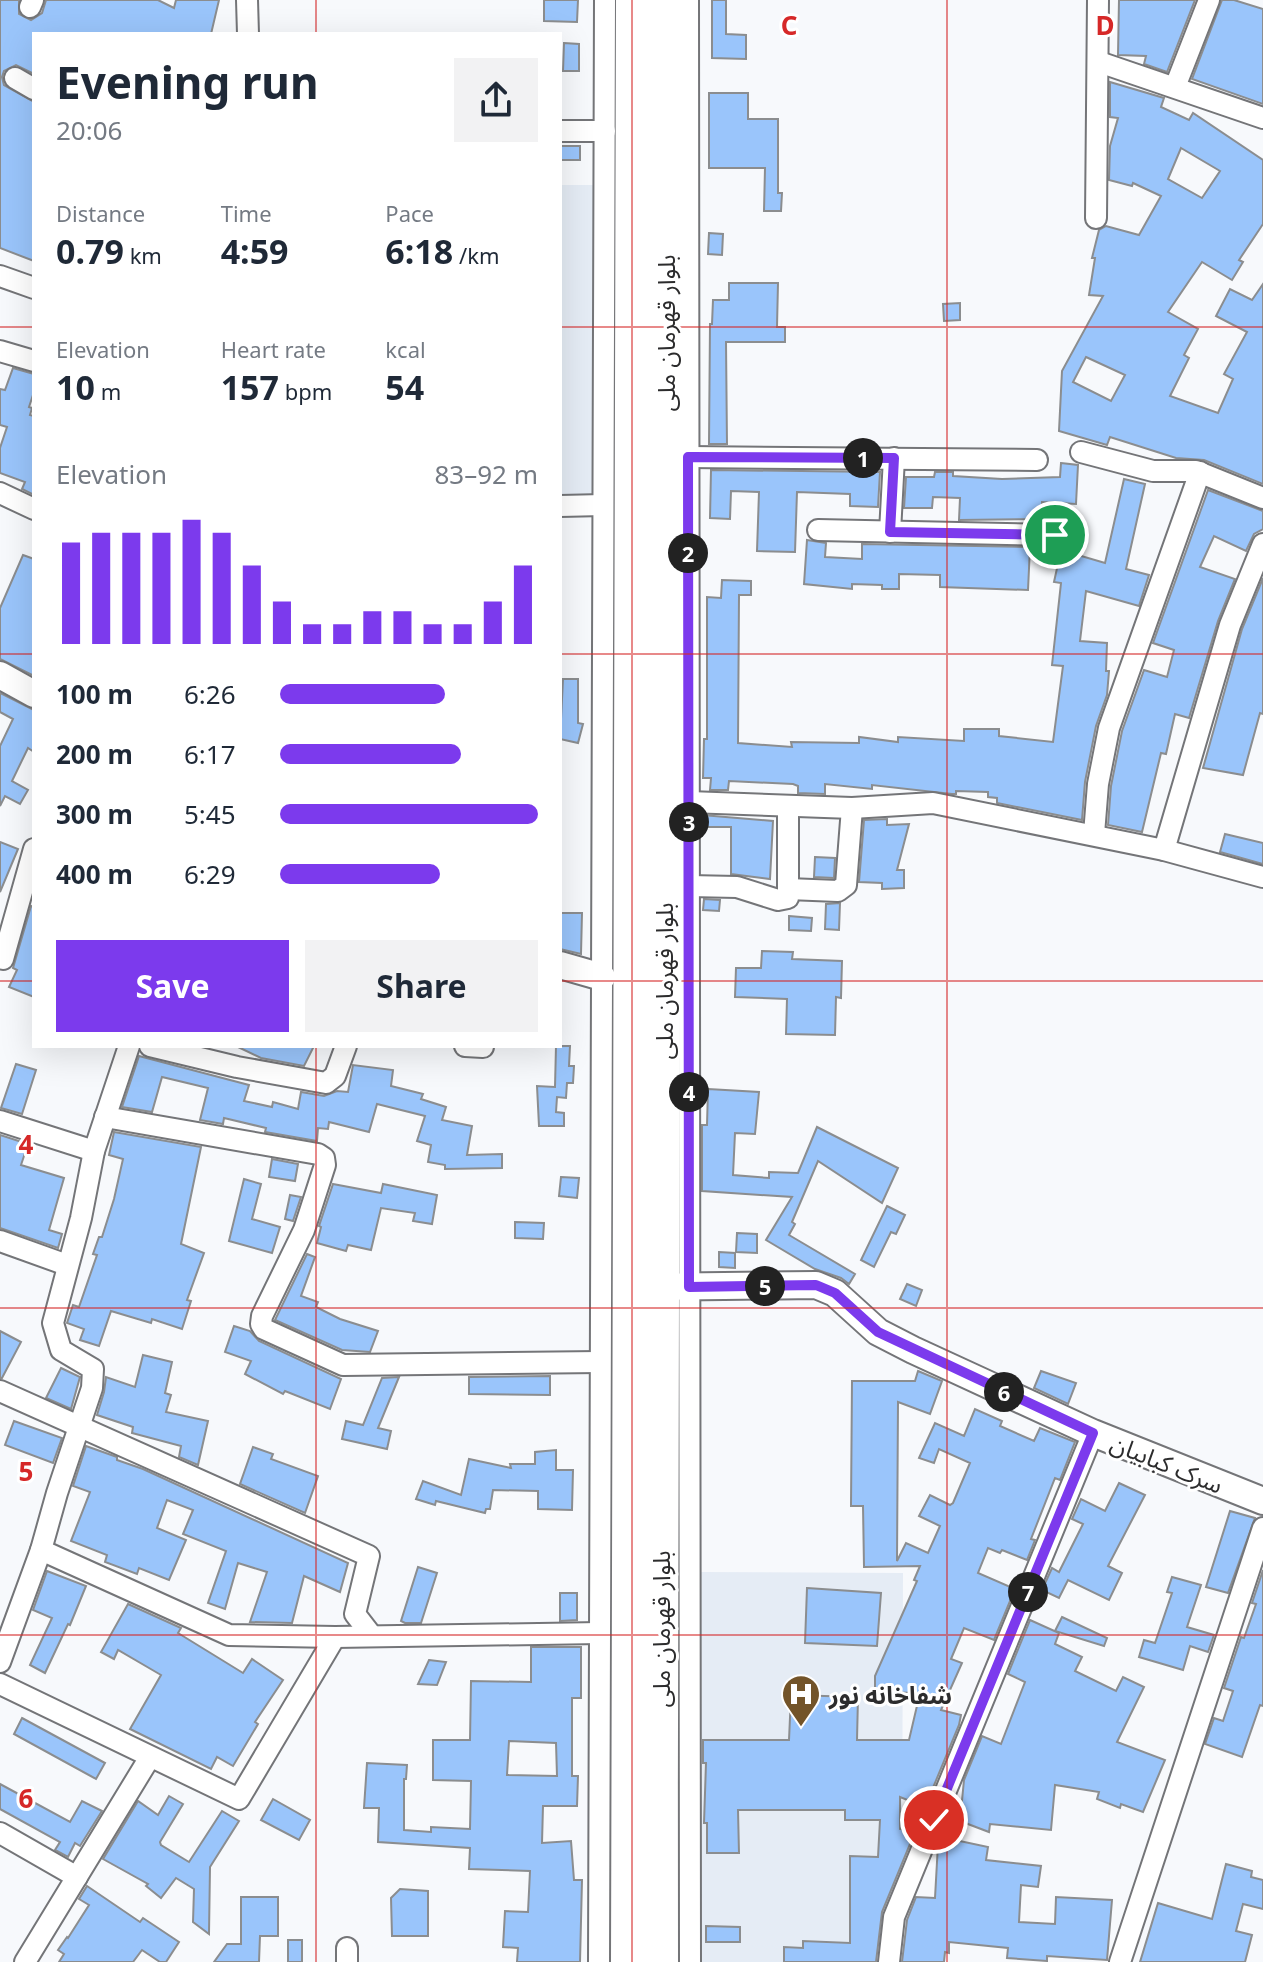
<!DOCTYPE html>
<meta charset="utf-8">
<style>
body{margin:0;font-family:"Noto Sans","Noto Sans Arabic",sans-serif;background:#f2f2f3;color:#1f2937;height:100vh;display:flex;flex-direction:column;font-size:30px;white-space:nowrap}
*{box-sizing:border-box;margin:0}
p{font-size:26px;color:#747a83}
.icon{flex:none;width:44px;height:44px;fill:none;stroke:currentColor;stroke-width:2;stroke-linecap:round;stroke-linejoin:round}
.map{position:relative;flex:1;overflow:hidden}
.drawer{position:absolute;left:32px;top:32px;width:530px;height:1016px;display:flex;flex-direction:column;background:#fff;border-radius:0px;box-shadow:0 8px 32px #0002}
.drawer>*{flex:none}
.pin{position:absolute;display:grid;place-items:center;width:68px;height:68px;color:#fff;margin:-34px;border:4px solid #fff;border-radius:50%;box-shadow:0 2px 8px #0007}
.km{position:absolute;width:40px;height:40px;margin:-20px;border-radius:50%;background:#222;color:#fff;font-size:22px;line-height:40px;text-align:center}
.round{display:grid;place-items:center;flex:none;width:84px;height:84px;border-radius:0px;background:#f2f2f3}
.headline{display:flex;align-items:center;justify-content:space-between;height:136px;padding:0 24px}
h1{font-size:44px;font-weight:700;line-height:60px}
.stats{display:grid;grid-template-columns:repeat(3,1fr);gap:12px;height:136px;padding:8px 24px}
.stats div{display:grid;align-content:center}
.stats b{font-size:34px;font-weight:700}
.stats small{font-size:22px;font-weight:400}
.stats p{font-size:22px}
.chart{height:224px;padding:16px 24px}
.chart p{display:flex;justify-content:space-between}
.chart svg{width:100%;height:144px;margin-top:8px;stroke:#7c3aed;stroke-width:6}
.button{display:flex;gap:16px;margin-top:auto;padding:16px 24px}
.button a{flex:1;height:92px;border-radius:0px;background:#7c3aed;color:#fff;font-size:32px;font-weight:700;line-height:92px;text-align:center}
.button a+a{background:#f2f2f3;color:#1f2937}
ul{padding:0 24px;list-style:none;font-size:26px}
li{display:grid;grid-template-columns:128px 96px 1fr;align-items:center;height:60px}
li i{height:20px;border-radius:10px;background:#7c3aed}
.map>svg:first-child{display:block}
</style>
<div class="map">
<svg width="1263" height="1962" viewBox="0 0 1263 1962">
<rect width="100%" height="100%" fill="#f7f9fc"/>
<g fill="#e5ecf5">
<polygon points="560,185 598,185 592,498 560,499"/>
<polygon points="701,1572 903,1573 902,1884 884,1962 699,1962"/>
</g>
<g fill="#9ac5fb" stroke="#8b8d8f" stroke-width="2" fill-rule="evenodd">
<polygon points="0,0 19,0 19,14 31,20 42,13 46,0 158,0 174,8 176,0 219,0 211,34 34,34 34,74 16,65 4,71 2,77 4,85 34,102 34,261 0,248"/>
<polygon points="544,0 578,0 577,22 544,21"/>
<polygon points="712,0 726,0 726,34 746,35 746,59 712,58"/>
<polygon points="1119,0 1195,0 1167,72 1144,64 1146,56 1118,55"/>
<polygon points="1222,0 1234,0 1263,9 1263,104 1192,79"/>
<polygon points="564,43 579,44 579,71 563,71"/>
<path d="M1110,82L1164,98L1161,107L1189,120L1193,113L1263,160V224L1239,260L1243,262L1232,280L1202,262L1168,312L1198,329L1184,355L1189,358L1170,396L1218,413L1233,379L1224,374L1247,332L1216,316L1230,289L1252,300L1263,284V484L1204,460L1176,458L1110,437L1107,445L1059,431L1062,371L1103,296L1089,295L1095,258H1092L1099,230L1106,226L1139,235L1161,196L1133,183L1132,186L1109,180L1110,146L1118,118L1110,117ZM1181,148L1220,171L1202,198L1168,179ZM1086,357L1125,375L1111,401L1073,382Z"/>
<polygon points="709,93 748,93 748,119 778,119 778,193 782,193 781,211 764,211 765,168 709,168"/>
<rect x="560" y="146" width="20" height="14"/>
<polygon points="709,233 723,234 722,255 708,254"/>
<polygon points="729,283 778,283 777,327 785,327 785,342 726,342 727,444 709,444 710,324 712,324 713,300 729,300"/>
<polygon points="960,303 960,320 944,321 943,304"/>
<polygon points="13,368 34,374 34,392 29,407 32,408 30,415 34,416 34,495 22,489 25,482 0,473 0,448 7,427 0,425 0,389 5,390"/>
<polygon points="1061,463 1078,465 1076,504 1042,502 1042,519 959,520 960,498 933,497 932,508 904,508 906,477 934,477 935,472 953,472 953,476 1002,479 1060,477"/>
<polygon points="711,470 880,472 878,507 850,506 850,494 797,492 795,552 757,551 759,492 731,491 730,519 710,518"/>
<polygon points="1124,479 1145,484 1126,569 1149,575 1139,606 1086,591 1080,641 1107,643 1106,671 1109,671 1107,695 1096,726 1085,782 1082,820 997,803 997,798 988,797 988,792 956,791 956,794 952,794 872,785 872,789 825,784 825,794 798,793 798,786 793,784 729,781 728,790 710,790 711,778 703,778 704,739 707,739 707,597 721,598 722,580 751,581 751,595 739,595 738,743 792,747 791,742 859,743 859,737 898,742 898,737 964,741 964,729 999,729 999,736 1053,742 1063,666 1052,665 1061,583 1054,582 1061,550 1105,563"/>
<polygon points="1208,490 1263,511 1263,529 1254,534 1246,551 1214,536 1200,567 1235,579 1218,621 1189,718 1175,714 1166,754 1161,753 1142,832 1108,825 1111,786 1122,731 1144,670 1167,677 1174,650 1153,643"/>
<polygon points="807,540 826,543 825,557 862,559 862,544 1030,547 1028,590 940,587 940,575 899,574 899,589 882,589 882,585 852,584 852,589 804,584"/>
<polygon points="23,555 34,559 34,676 0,659 0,608"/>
<polygon points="1263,578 1263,714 1260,713 1243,775 1203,768 1242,629"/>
<polygon points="563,679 578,679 578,723 583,724 578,743 560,739"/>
<polygon points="0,693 34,710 34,752 28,748 12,781 28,790 20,804 5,796 0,806 0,746 13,719 0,712"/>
<polygon points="702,815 773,821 770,879 731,874 731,827 702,827"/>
<polygon points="887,819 887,825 909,824 897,870 904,870 904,888 882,889 882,883 859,882 864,820"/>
<polygon points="1225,834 1263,843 1263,864 1220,852"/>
<polygon points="0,842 18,849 0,892"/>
<polygon points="815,857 835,858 834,878 814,877"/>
<polygon points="704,899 720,900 719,911 703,910"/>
<polygon points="840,903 839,930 825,929 826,904"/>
<polygon points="31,906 34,907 34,997 9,987 17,970 13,968"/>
<polygon points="560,913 582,913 581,954 560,949"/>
<polygon points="789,916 812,918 811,931 789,930"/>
<polygon points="762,951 793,952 792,959 842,961 841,998 836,997 835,1035 786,1034 787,999 735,997 736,968 761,968"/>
<polygon points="236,1046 314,1046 304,1066 261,1058"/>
<polygon points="556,1046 570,1046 569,1066 574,1066 573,1083 567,1083 566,1098 557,1097 556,1112 564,1113 564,1126 539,1126 537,1086 555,1087"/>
<polygon points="139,1056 249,1085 244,1101 272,1107 273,1102 298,1109 301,1092 324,1096 337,1091 348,1092 353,1065 393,1070 391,1086 423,1094 421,1099 446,1107 442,1120 472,1126 467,1155 502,1154 502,1168 445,1169 445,1165 428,1162 431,1145 417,1141 425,1116 377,1104 369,1132 329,1122 328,1129 318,1128 317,1141 265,1132 266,1128 224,1118 223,1124 200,1120 208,1088 162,1077 152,1112 122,1107"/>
<polygon points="16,1064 36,1070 22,1114 1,1108"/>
<polygon points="708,1089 759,1092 755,1134 735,1133 733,1175 769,1178 769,1172 798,1173 817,1127 898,1168 882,1203 818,1161 792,1222 795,1224 789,1235 855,1274 849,1284 841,1278 815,1269 766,1240 792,1197 702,1191 702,1125 707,1125"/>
<polygon points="114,1132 201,1147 181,1244 204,1253 187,1300 191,1301 182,1329 152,1319 151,1323 111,1311 99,1346 80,1340 84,1329 67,1323 73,1305 79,1307 97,1255 93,1254 99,1237 102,1237 114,1199 123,1159 109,1155"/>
<polygon points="0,1135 28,1144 21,1165 64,1178 49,1230 62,1234 58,1248 0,1228"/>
<polygon points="272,1159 298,1164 295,1181 269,1177"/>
<polygon points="561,1177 579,1178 577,1198 559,1196"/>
<polygon points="244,1179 261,1184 252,1219 280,1227 272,1253 229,1241"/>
<polygon points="333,1184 381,1193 383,1184 437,1195 432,1224 413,1221 415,1213 381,1208 371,1250 348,1245 346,1251 317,1243 321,1227 319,1226"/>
<polygon points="290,1195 301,1197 293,1221 285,1219"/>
<polygon points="887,1206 905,1215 896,1234 891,1232 874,1267 861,1260"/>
<polygon points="515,1222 544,1223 543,1239 515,1238"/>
<polygon points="737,1233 757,1234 757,1253 736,1252"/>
<polygon points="719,1252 735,1253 735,1268 719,1267"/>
<polygon points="307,1254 315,1257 301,1296 318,1302 316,1307 340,1319 378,1331 370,1352 342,1350 275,1320"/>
<polygon points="907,1284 922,1290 916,1306 900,1299"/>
<polygon points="234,1326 250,1331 259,1341 341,1379 330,1409 285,1391 283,1394 245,1374 251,1361 225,1352"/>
<polygon points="0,1331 21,1342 2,1378 0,1378"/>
<polygon points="143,1355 172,1362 165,1393 171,1395 166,1412 208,1421 198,1465 179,1457 181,1446 132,1433 133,1427 97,1415 104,1392 106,1377 135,1387"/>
<polygon points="61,1368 80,1377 71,1409 46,1398"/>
<polygon points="918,1371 942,1381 930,1414 898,1402 897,1561 906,1543 928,1553 940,1526 919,1516 930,1495 950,1505 953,1503 970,1463 939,1449 934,1463 919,1458 935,1423 964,1436 975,1409 1002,1421 1000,1426 1034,1441 1040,1428 1075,1442 1060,1480 1055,1478 1031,1539 1035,1540 1027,1560 1002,1550 1000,1553 988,1548 978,1573 1015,1589 994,1640 964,1628 951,1659 962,1663 941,1710 961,1715 959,1725 925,1807 900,1797 900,1829 915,1832 882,1912 876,1962 784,1962 784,1947 803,1948 803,1941 850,1943 850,1856 878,1857 880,1820 845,1820 845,1810 738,1810 739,1853 707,1853 707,1823 704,1823 706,1763 703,1763 703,1740 789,1740 791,1695 858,1697 857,1740 909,1740 920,1693 875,1692 875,1676 917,1581 914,1580 920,1566 864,1567 863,1506 851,1506 852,1381 915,1381"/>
<polygon points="1041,1371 1076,1383 1068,1404 1034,1388"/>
<polygon points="550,1376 550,1395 469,1394 469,1377"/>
<polygon points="399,1377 378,1428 391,1431 387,1449 342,1439 346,1421 363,1425 382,1378"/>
<polygon points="14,1421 62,1438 53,1463 5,1445"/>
<polygon points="86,1446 117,1457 117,1460 143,1469 348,1563 340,1592 304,1576 292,1623 250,1622 267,1572 238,1563 225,1609 208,1603 226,1551 183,1534 193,1510 167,1500 157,1528 186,1540 169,1580 139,1568 137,1574 105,1562 107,1555 71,1541 90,1492 73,1486"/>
<polygon points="253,1447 273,1454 271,1459 318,1476 305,1513 240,1484"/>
<polygon points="556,1450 556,1470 573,1470 572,1510 538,1509 538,1491 493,1490 490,1509 486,1509 485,1513 436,1501 435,1505 416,1499 423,1481 461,1495 469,1459 511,1468 510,1464 535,1464 535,1452"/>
<polygon points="1119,1483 1145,1495 1108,1566 1122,1573 1109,1600 1068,1580 1059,1598 1042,1590 1052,1568 1059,1572 1083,1524 1072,1519 1081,1499 1105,1511"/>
<polygon points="1230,1511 1255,1518 1228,1593 1206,1587"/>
<polygon points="418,1567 437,1573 421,1623 405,1623 401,1621"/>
<polygon points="1263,1570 1263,1706 1260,1705 1242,1757 1205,1744 1214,1718 1223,1721 1233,1691 1224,1688 1241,1637 1244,1638 1256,1604 1252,1603"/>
<polygon points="47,1571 86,1586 70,1625 68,1624 45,1673 30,1665 52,1618 33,1610"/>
<polygon points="1172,1577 1201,1585 1187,1627 1214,1635 1208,1652 1190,1646 1183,1670 1139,1657 1144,1640 1155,1643 1172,1593 1167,1592"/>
<polygon points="807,1588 881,1593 877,1646 805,1643"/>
<polygon points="560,1593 577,1593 577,1620 560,1621"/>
<polygon points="128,1604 181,1628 178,1633 243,1673 252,1659 283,1680 255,1722 258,1724 233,1766 217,1757 211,1769 130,1729 161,1675 118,1650 114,1659 101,1652"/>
<polygon points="1062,1617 1107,1638 1104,1646 1055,1631"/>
<polygon points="1030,1620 1059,1633 1055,1644 1082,1657 1075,1671 1116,1691 1123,1677 1144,1687 1117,1742 1165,1760 1143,1812 1121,1804 1120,1808 1097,1799 1099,1792 1055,1785 1051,1830 990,1824 989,1832 960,1821 964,1780 982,1736 1001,1744 1025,1682 1008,1674"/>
<path d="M531,1647H581V1698H572V1776H578L577,1806H543L542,1843L571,1841L574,1880H582L580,1962H517L518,1948L503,1947L505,1911L528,1912L530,1871L469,1869L470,1848L378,1842L379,1808H364L367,1763L407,1765L406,1779H404V1830L431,1832V1827L470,1829L471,1781L433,1780V1740H470L471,1681L531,1682ZM509,1741L556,1743L557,1776L507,1775Z"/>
<polygon points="429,1660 446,1662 437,1685 418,1684"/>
<polygon points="22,1718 105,1763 96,1779 14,1734"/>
<polygon points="0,1784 70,1822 82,1801 102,1811 80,1846 75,1843 68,1857 55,1850 60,1842 0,1809"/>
<polygon points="169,1796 183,1804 160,1842 161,1845 189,1862 222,1811 239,1821 210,1867 209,1934 193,1922 194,1889 176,1878 161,1898 146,1886 148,1884 103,1859 138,1801 158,1815"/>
<polygon points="273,1799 310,1820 299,1840 261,1820"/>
<polygon points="941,1837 988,1847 986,1860 1041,1866 1038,1887 1021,1885 1019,1922 1055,1924 1056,1897 1112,1900 1107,1960 1047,1956 1047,1961 1007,1958 1008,1948 949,1942 949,1953 945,1952 944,1962 902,1962 907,1920 916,1897 935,1898 938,1844"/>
<polygon points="1226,1864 1252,1871 1251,1877 1263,1880 1263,1909 1243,1904 1236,1931 1252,1935 1245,1962 1140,1962 1158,1903 1212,1919"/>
<polygon points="87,1886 140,1922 143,1918 179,1942 166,1962 160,1962 142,1950 133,1962 59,1962 64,1954 58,1950 67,1937 68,1938 89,1905 79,1899"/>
<polygon points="400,1889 428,1891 428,1936 392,1936 391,1898"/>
<polygon points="241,1897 278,1897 278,1936 260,1936 259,1962 214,1962 227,1944 241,1944"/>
<polygon points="706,1926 740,1927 740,1942 706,1942"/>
<rect x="288" y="1940" width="14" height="22"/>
</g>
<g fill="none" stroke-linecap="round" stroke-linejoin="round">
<defs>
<g id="minor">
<polyline points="247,0 248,34"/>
<polyline points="688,0 690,1962"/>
<polyline points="30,7 33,0"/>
<polyline points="1099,62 1263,118"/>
<polyline points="15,78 34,89"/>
<polyline points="1175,87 1209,0"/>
<polyline points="560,131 605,131"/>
<polyline points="1096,218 1098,0"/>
<polyline points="0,276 34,288"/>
<polyline points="0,351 34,361"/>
<polyline points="1081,452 1153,471 1196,471 1263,498"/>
<polyline points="688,457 1037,460"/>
<polyline points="0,493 34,509"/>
<polyline points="560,506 603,505"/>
<polyline points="818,530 1055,535"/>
<polyline points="890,532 894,458"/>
<polyline points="689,802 852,808 933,803 1164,850 1263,877"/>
<polyline points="1094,834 1098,784 1109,728 1200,472"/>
<polyline points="1164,850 1230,625 1263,544"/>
<polyline points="689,886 737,887 778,900 788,898 788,806"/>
<polyline points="788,889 838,891 846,885 852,808"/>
<polyline points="0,958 3,959 34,849"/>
<polyline points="150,1046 237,1067 326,1083 335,1076 346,1046"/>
<polyline points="465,1046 483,1047"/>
<polyline points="105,1117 318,1154 324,1158 325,1165 304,1230 262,1316 261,1324 264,1329 343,1365 600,1362"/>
<polyline points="0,1121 94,1151"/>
<polyline points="0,1241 67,1265"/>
<polyline points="0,1391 369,1556 355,1614 372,1636"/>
<polyline points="41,1550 229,1635 335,1637 600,1633"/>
<polyline points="0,1662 41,1550 57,1493 92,1388 93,1369 61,1350 53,1323 81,1218 94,1151 129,1046"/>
<polyline points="0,1684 239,1799 335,1637"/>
<polyline points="0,1833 77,1877"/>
<polyline points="347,1948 347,1962"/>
<polyline points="25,1962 150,1757"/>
<polyline points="599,1962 605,0"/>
<polyline points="889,1962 894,1917 1093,1433"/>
<polyline points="1120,1962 1263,1528"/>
</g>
<g id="tertiary">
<polyline points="0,675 34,694"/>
<polyline points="560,965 602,977"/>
<polyline points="643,1287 816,1285 835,1293 878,1332 913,1350 1093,1433 1263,1501"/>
</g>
<g id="trunk">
<polyline points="628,1962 633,0"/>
<path d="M661,1962C660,1308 665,654 665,0"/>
</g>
</defs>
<use href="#minor" stroke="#747578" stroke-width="24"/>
<use href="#tertiary" stroke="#747578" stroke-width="30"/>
<use href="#trunk" stroke="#747578" stroke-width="38"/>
<use href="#minor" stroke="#fff" stroke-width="20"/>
<use href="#tertiary" stroke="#fff" stroke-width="26"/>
<use href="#trunk" stroke="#fff" stroke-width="34"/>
</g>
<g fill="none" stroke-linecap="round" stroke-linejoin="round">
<defs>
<polyline id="route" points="934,1820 1093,1433 878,1332 835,1293 816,1285 689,1287 688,457 894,458 890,532 1055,535"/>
</defs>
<use href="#route" stroke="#fff" stroke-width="16"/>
<use href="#route" stroke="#7c3aed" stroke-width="10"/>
</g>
<path fill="none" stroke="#d62828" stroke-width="2" stroke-opacity="0.55" d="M316,0V34M632,0V1962M947,0V1962M0,327H34M560,327H1263M0,654H34M560,654H1263M0,981H34M560,981H1263M316,1046V1962M0,1308H1263M0,1635H1263"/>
<defs>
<symbol id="hospital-pin" viewBox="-11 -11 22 30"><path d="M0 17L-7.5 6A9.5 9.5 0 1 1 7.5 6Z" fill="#735429" stroke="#fff"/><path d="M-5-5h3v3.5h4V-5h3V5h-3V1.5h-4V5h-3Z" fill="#fff"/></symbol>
</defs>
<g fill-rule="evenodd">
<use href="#hospital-pin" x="779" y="1672" width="44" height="60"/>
</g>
<g text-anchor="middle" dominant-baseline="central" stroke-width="6" stroke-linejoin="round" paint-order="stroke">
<g font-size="24" fill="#2c2c2d" stroke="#fff">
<text transform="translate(665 333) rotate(-90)">بلوار قهرمان ملی</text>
<text transform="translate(663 981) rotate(-90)">بلوار قهرمان ملی</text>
<text transform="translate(1167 1463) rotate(22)">سرک کبابیان</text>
<text transform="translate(660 1629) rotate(-90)">بلوار قهرمان ملی</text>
</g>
<g font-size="24" font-weight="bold" fill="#2c2c2d" stroke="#fff" text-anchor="start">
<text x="829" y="1694">شفاخانه نور</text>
</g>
</g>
<g font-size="26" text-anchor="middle" font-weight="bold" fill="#d62828" stroke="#fff" stroke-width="6" stroke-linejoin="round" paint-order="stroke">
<text x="789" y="35">C</text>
<text x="1105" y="35">D</text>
<text x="26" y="1154">4</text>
<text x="26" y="1481">5</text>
<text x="26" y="1808">6</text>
</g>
</svg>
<div class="pin" style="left:1055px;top:535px;background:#1e9e55"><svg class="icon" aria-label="arrive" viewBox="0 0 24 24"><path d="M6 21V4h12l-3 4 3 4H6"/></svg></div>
<div class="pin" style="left:934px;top:1820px;background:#d93025"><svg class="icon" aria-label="check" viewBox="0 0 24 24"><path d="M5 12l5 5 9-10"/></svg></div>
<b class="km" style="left:863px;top:458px">1</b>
<b class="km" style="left:688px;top:553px">2</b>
<b class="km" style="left:689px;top:822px">3</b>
<b class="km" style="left:689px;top:1092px">4</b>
<b class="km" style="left:765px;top:1286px">5</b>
<b class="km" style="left:1004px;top:1392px">6</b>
<b class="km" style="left:1028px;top:1592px">7</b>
<section class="drawer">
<div class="headline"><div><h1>Evening run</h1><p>20:06</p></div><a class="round"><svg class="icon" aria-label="share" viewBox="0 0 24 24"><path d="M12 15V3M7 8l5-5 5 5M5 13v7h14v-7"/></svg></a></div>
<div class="stats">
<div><p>Distance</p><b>0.79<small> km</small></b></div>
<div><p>Time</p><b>4:59</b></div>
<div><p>Pace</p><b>6:18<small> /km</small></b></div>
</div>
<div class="stats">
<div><p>Elevation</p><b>10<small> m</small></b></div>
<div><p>Heart rate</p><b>157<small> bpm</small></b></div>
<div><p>kcal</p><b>54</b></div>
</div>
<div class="chart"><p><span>Elevation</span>83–92 m</p>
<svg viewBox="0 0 160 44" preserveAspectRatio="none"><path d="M5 44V13M15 44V10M25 44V10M35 44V10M45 44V6M55 44V10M65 44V20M75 44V31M85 44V38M95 44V38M105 44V34M115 44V34M125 44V38M135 44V38M145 44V31M155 44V20"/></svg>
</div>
<ul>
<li><b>100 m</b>6:26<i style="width:64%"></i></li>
<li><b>200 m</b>6:17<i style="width:70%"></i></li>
<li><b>300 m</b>5:45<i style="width:100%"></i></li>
<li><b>400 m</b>6:29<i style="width:62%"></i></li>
</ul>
<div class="button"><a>Save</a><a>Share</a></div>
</section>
</div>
